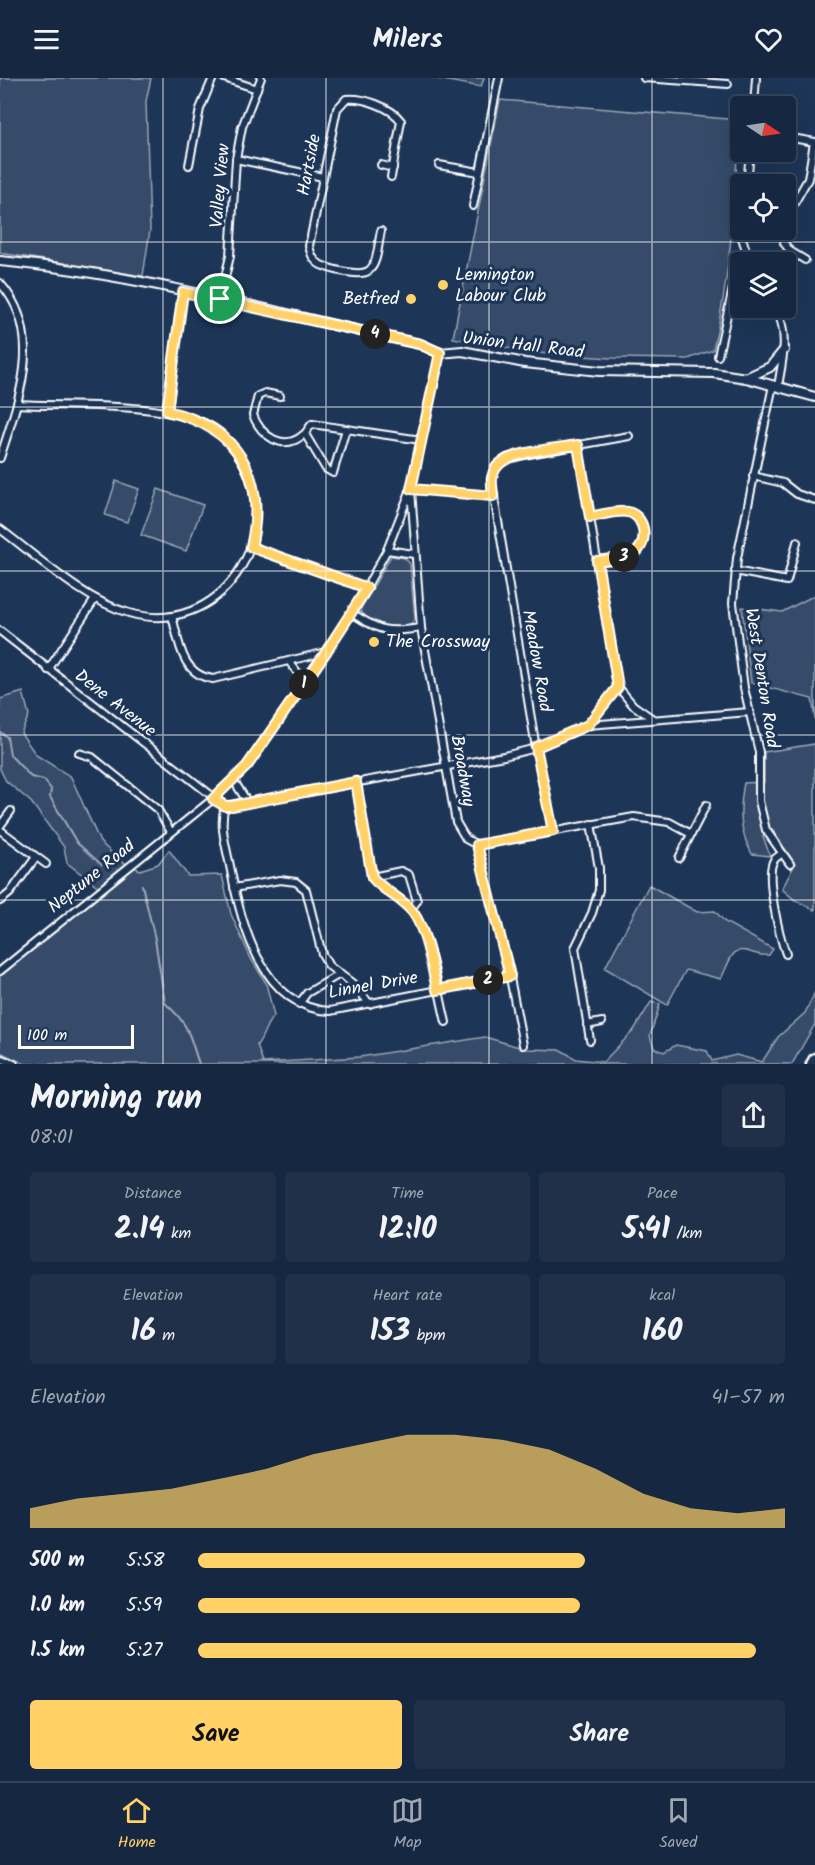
<!DOCTYPE html>
<meta charset="utf-8">
<style>
body{margin:0;font-family:Kalam,sans-serif;background:#1f3048;color:#f1f3f6;height:100vh;display:flex;flex-direction:column;font-size:22px;white-space:nowrap}
*{box-sizing:border-box;margin:0}
p{font-size:20px;color:#9ea6b1}
.icon{flex:none;width:33px;height:33px;fill:none;stroke:currentColor;stroke-width:2;stroke-linecap:round;stroke-linejoin:round}
.map{position:relative;height:986px;overflow:hidden}
.sheet{display:flex;flex-direction:column;background:#162841;flex:1}
.sheet>*{flex:none}
.needle{width:39px;rotate:103deg}
.tools{position:absolute;left:730px;top:18px;display:grid;gap:12px}
.tools a{display:grid;place-items:center;width:66px;height:66px;border-radius:6px;background:#162841;box-shadow:0 6px 24px #0002,0 0 0 2px #35445a;font-size:30px}
.scale{position:absolute;left:18px;bottom:15px;width:116px;box-sizing:border-box;padding-left:6px;border:3px solid #fff;border-top:0;font-size:16px;line-height:21px;white-space:nowrap;color:#fff;-webkit-text-stroke:4px #1d3557;paint-order:stroke}
.pin{position:absolute;display:grid;place-items:center;width:51px;height:51px;color:#fff;margin:-26px;border:3px solid #fff;border-radius:50%;box-shadow:0 2px 6px #0007}
.km{position:absolute;width:30px;height:30px;margin:-15px;border-radius:50%;background:#222;color:#fff;font-size:16px;line-height:30px;text-align:center}
.round{display:grid;place-items:center;flex:none;width:63px;height:63px;border-radius:6px;background:#1f3048}
.summary{display:flex;align-items:center;justify-content:space-between;height:102px;padding:0 30px}
h1{font-size:33px;font-weight:800;line-height:45px}
.figures{display:grid;grid-template-columns:repeat(3,1fr);gap:9px;height:102px;padding:6px 30px}
.figures div{display:grid;align-content:center;border-radius:6px;background:#1f3048;text-align:center}
.figures b{font-size:30px;font-weight:800}
.figures small{font-size:16px;font-weight:400}
.figures p{font-size:16px}
.chart{height:168px;padding:12px 30px}
.chart p{display:flex;justify-content:space-between}
.chart svg{width:100%;height:108px;margin-top:6px;fill:#ffd166;opacity:.7}
.action{display:flex;gap:12px;margin-top:auto;padding:12px 30px}
.action a{flex:1;height:69px;border-radius:6px;background:#ffd166;color:#111;font-size:24px;font-weight:800;line-height:69px;text-align:center}
.action a+a{background:#1f3048;color:#f1f3f6}
ul{padding:0 30px;list-style:none;font-size:20px}
li{display:grid;grid-template-columns:96px 72px 1fr;align-items:center;height:45px}
li i{height:15px;border-radius:8px;background:#ffd166}
header{display:flex;justify-content:space-between;align-items:center;height:78px;padding:0 30px;background:#162841;font-size:27px;font-weight:800}
.tabs{display:flex;justify-content:space-around;align-items:center;height:84px;border-top:2px solid #35445a;background:#162841;font-size:16px;color:#9ea6b1}
.tabs a{display:grid;justify-items:center;gap:3px}
.tabs .on{color:#ffd166}
.map>svg:first-child{display:block}
</style>
<header><svg class="icon" aria-label="menu" viewBox="0 0 24 24"><path d="M4 6h16M4 12h16M4 18h16"/></svg>Milers<svg class="icon" aria-label="heart" viewBox="0 0 24 24"><path d="M12 20l-8-8c-3-5 5-10 8-4 3-6 11-1 8 4z"/></svg></header>
<div class="map">
<svg width="815" height="986" viewBox="0 0 815 986">
<rect width="100%" height="100%" fill="#1d3557"/>
<filter id="ink" filterUnits="userSpaceOnUse"><feTurbulence type="fractalNoise" baseFrequency=".0167" numOctaves="2"/><feDisplacementMap in="SourceGraphic" scale="12" xChannelSelector="R" yChannelSelector="G"/><feConvolveMatrix kernelMatrix="1 2 1 2 8 2 1 2 1" color-interpolation-filters="sRGB"/></filter>
<g filter="url(#ink)">
<g fill="#364b69" stroke="#9aa5b4" stroke-width="1.5">
<polygon points="0,0 151,0 146,23 150,152 143,198 0,175"/>
<polygon points="432,0 484,0 481,9"/>
<path d="M500,22L739,42C735,119 731,196 713,272L688,281L611,280L536,275L453,260Z"/>
<polygon points="116,403 139,411 127,444 105,437"/>
<polygon points="158,411 203,427 186,473 141,457"/>
<path d="M391,478L405,480L410,486L415,541L410,548C392,551 370,548 360,532Z"/>
<polygon points="815,517 815,641 812,621 751,605 742,529 782,534"/>
<path d="M23,614L29,637L21,655L36,677L71,699L100,764L121,783L140,792L158,786L169,772L188,798L222,797L231,836L251,881L266,905L274,938C265,946 265,957 257,967L263,985L360,979L485,959L526,971L561,972L576,981L603,984L634,952L651,924L660,926L650,958L654,970L664,974L676,967L707,973L712,983L736,977L762,984L778,959L805,935L815,914V946L792,986H25L0,974V898L104,813L67,785L64,769L31,724L6,703L0,691V621Z"/>
<path d="M815,666V832L795,822L782,811L795,786L772,751L763,758L770,778L752,776C739,753 739,731 744,705L764,704V674Z"/>
<path d="M649,807L697,834L715,833L725,844L773,871L769,877C756,880 741,865 732,878C728,884 725,893 721,901L686,892L667,927L605,890Z"/>
</g>
<g fill="none" stroke-linecap="round" stroke-linejoin="round">
<g stroke="#a0aab8" stroke-width="2">
<polyline points="0,654 7,659 10,677 31,699 44,702 51,711 50,719 77,765 102,787"/>
<path d="M142,807L155,861L165,925C190,947 189,957 199,986"/>
</g>
<defs>
<g id="minor">
<polyline points="224,0 257,11"/>
<polyline points="644,0 728,6"/>
<polyline points="754,28 756,0"/>
<polyline points="786,59 815,64"/>
<polyline points="236,81 323,99"/>
<polyline points="189,87 200,31 213,0"/>
<polyline points="381,87 393,90"/>
<polyline points="439,87 479,94"/>
<polyline points="747,106 750,74"/>
<polyline points="473,128 499,0"/>
<polyline points="743,152 742,160 750,184"/>
<path d="M381,153C378,165 378,187 368,193C359,199 330,191 321,187C313,183 311,176 309,168L337,31L346,21C363,19 391,29 401,43L391,99"/>
<polyline points="805,182 790,173 784,165 792,129 808,101 814,64"/>
<path d="M0,205C46,256 18,323 0,380"/>
<polyline points="220,221 230,178 236,81 242,49 261,0"/>
<path d="M776,230C789,256 783,280 778,308"/>
<polyline points="718,278 735,201 741,188"/>
<polyline points="773,307 737,480 733,525 744,610 759,674 759,723 766,752 790,786"/>
<path d="M280,318L265,315L258,318L253,337C261,358 283,374 303,357C307,355 308,350 312,346L421,362"/>
<polyline points="167,333 183,214"/>
<polyline points="305,356 326,391 333,395 346,351"/>
<polyline points="578,367 618,609 633,627 653,641"/>
<polyline points="753,398 783,405 797,416 815,422"/>
<polyline points="493,418 411,411 421,550 456,744 466,761 477,767 507,884 523,967"/>
<path d="M590,439C601,437 617,432 628,434C648,439 649,470 630,478C621,481 607,481 597,483"/>
<path d="M0,451C38,479 83,522 129,535C220,561 287,458 241,381C233,368 224,355 210,348C165,323 70,329 17,326"/>
<polyline points="251,469 367,510"/>
<polyline points="387,472 414,476"/>
<polyline points="735,493 787,503 797,464"/>
<path d="M352,535C381,554 387,555 421,550"/>
<path d="M172,538C179,563 181,597 213,601L326,574"/>
<polyline points="0,553 225,728"/>
<polyline points="289,583 305,605"/>
<polyline points="48,592 95,521"/>
<polyline points="588,647 618,609"/>
<polyline points="79,675 92,679 158,732 171,754"/>
<polyline points="234,703 248,725"/>
<path d="M356,703L372,799C383,813 400,819 411,832C429,851 439,917 446,944"/>
<polyline points="0,748 11,733"/>
<polyline points="0,752 46,786"/>
<polyline points="553,753 536,670 491,401 496,389 507,380 629,358"/>
<polyline points="477,767 634,739 669,744 691,756"/>
<path d="M781,776C779,778 776,779 774,782C764,796 780,860 786,876"/>
<polyline points="679,780 706,727"/>
<polyline points="372,799 401,793 409,797 417,823 411,831"/>
<polyline points="234,810 280,802 296,804 306,812 322,876 329,888 352,905 370,926"/>
<polyline points="0,823 10,815 36,779"/>
<polyline points="0,893 213,721 247,688 352,535 387,472 411,411 440,275"/>
<path d="M510,898L330,933C261,930 240,842 230,788C226,768 219,747 225,728L504,678L536,670L588,647L750,634"/>
<polyline points="299,926 307,915 340,896"/>
<polyline points="587,947 602,944"/>
<polyline points="590,962 575,870 592,835 599,812 599,790 591,746"/>
<polyline points="0,980 14,986"/>
</g>
<g id="tertiary">
<path d="M0,183C143,196 280,237 420,266L440,275L462,273L525,285L599,293L714,295L746,300L815,319"/>
<polyline points="746,300 770,289 784,272"/>
</g>
<polyline id="trunk" points="812,986 815,981"/>
</defs>
<use href="#minor" stroke="#fff" stroke-width="10"/>
<use href="#tertiary" stroke="#fff" stroke-width="12"/>
<use href="#trunk" stroke="#fff" stroke-width="15"/>
<use href="#minor" stroke="#1d3557" stroke-width="6"/>
<use href="#tertiary" stroke="#1d3557" stroke-width="8"/>
<use href="#trunk" stroke="#1d3557" stroke-width="10"/>
</g>
</g>
<g fill="none" stroke-linecap="round" stroke-linejoin="round" filter="url(#ink)">
<defs>
<path id="route" d="M183,214L420,266L440,275L411,411L493,418C492,408 490,398 496,390C505,374 559,370 578,367L590,439C601,437 617,432 628,434C648,439 649,471 630,478C621,481 607,481 597,483L618,609L588,647L536,669L553,753L477,767L510,898L437,912C433,892 425,847 411,832C400,819 383,813 372,799L356,704L232,728H225L213,721L247,688L326,574L367,510L251,469C267,398 239,350 167,333Z"/>
</defs>
<use href="#route" stroke="#fff" stroke-width="12"/>
<use href="#route" stroke="#ffd166" stroke-width="8"/>
</g>
<path fill="none" stroke="#fff" stroke-width="1.5" stroke-opacity="0.55" d="M163,0V986M326,0V986M489,0V986M652,0V986M0,164H815M0,329H815M0,493H815M0,657H815M0,822H815"/>
<g fill="#ffd166" stroke="#1d3557" stroke-width="2">
<circle cx="443" cy="207" r="6"/>
<circle cx="411" cy="221" r="6"/>
<circle cx="374" cy="564" r="6"/>
</g>
<g text-anchor="middle" dominant-baseline="central" stroke-width="6" stroke-linejoin="round" paint-order="stroke">
<g font-size="18" fill="#fff" stroke="#1d3557">
<text transform="translate(310 87) rotate(-79)">Hartside</text>
<text transform="translate(221 108) rotate(-85)">Valley View</text>
<text transform="translate(523 268) rotate(7)">Union Hall Road</text>
<text transform="translate(536 583) rotate(80)">Meadow Road</text>
<text transform="translate(761 600) rotate(81)">West Denton Road</text>
<text transform="translate(115 626) rotate(38)">Dene Avenue</text>
<text transform="translate(462 693) rotate(80)">Broadway</text>
<text transform="translate(92 799) rotate(-39)">Neptune Road</text>
<text transform="translate(373 908) rotate(-10)">Linnel Drive</text>
</g>
<g font-size="18" fill="#fff" stroke="#1d3557" text-anchor="start">
<text x="455" y="197">Lemington<tspan x="455" dy="21">Labour Club</tspan></text>
<text x="399" y="221" text-anchor="end">Betfred</text>
<text x="386" y="564">The Crossway</text>
</g>
</g>
</svg>
<div class="tools">
<a><svg class="needle" viewBox="-14 -14 28 28"><path d="M0-13l5 13h-10z" fill="#e53935"/><path d="M0 13l5-13h-10z" fill="#9ea6b1"/></svg></a>
<a><svg class="icon" aria-label="locate" viewBox="0 0 24 24"><circle cx="12" cy="12" r="6"/><path d="M12 2v4M12 18v4M2 12h4M18 12h4"/></svg></a>
<a><svg class="icon" aria-label="layers" viewBox="0 0 24 24"><path d="M12 4l9 5-9 5-9-5zM3 14l9 5 9-5"/></svg></a>
</div>
<div class="scale">100 m</div>
<div class="pin" style="left:220px;top:221px;background:#1e9e55"><svg class="icon" aria-label="arrive" viewBox="0 0 24 24"><path d="M6 21V4h12l-3 4 3 4H6"/></svg></div>
<b class="km" style="left:304px;top:606px">1</b>
<b class="km" style="left:488px;top:902px">2</b>
<b class="km" style="left:624px;top:479px">3</b>
<b class="km" style="left:375px;top:256px">4</b>
</div>
<section class="sheet">
<div class="summary"><div><h1>Morning run</h1><p>08:01</p></div><a class="round"><svg class="icon" aria-label="share" viewBox="0 0 24 24"><path d="M12 15V3M7 8l5-5 5 5M5 13v7h14v-7"/></svg></a></div>
<div class="figures">
<div><p>Distance</p><b>2.14<small> km</small></b></div>
<div><p>Time</p><b>12:10</b></div>
<div><p>Pace</p><b>5:41<small> /km</small></b></div>
</div>
<div class="figures">
<div><p>Elevation</p><b>16<small> m</small></b></div>
<div><p>Heart rate</p><b>153<small> bpm</small></b></div>
<div><p>kcal</p><b>160</b></div>
</div>
<div class="chart"><p><span>Elevation</span>41–57 m</p>
<svg viewBox="0 0 160 44" preserveAspectRatio="none"><path d="M0 44V36L10 32L20 30L30 28L40 24L50 20L60 14L70 10L80 6L90 6L100 8L110 12L120 20L130 30L140 36L150 38L160 36V44z"/></svg>
</div>
<ul>
<li><b>500 m</b>5:58<i style="width:66%"></i></li>
<li><b>1.0 km</b>5:59<i style="width:65%"></i></li>
<li><b>1.5 km</b>5:27<i style="width:95%"></i></li>
</ul>
<div class="action"><a>Save</a><a>Share</a></div>
</section>
<nav class="tabs">
<a class="on"><svg class="icon" aria-label="home" viewBox="0 0 24 24"><path d="M3 11l9-7 9 7M6 9v11h12V9"/></svg>Home</a>
<a><svg class="icon" aria-label="map" viewBox="0 0 24 24"><path d="M3 6l6-2 6 2 6-2v14l-6 2-6-2-6 2zM9 4v14M15 6v14"/></svg>Map</a>
<a><svg class="icon" aria-label="saved" viewBox="0 0 24 24"><path d="M7 4h10v16l-5-4-5 4z"/></svg>Saved</a>
</nav>
